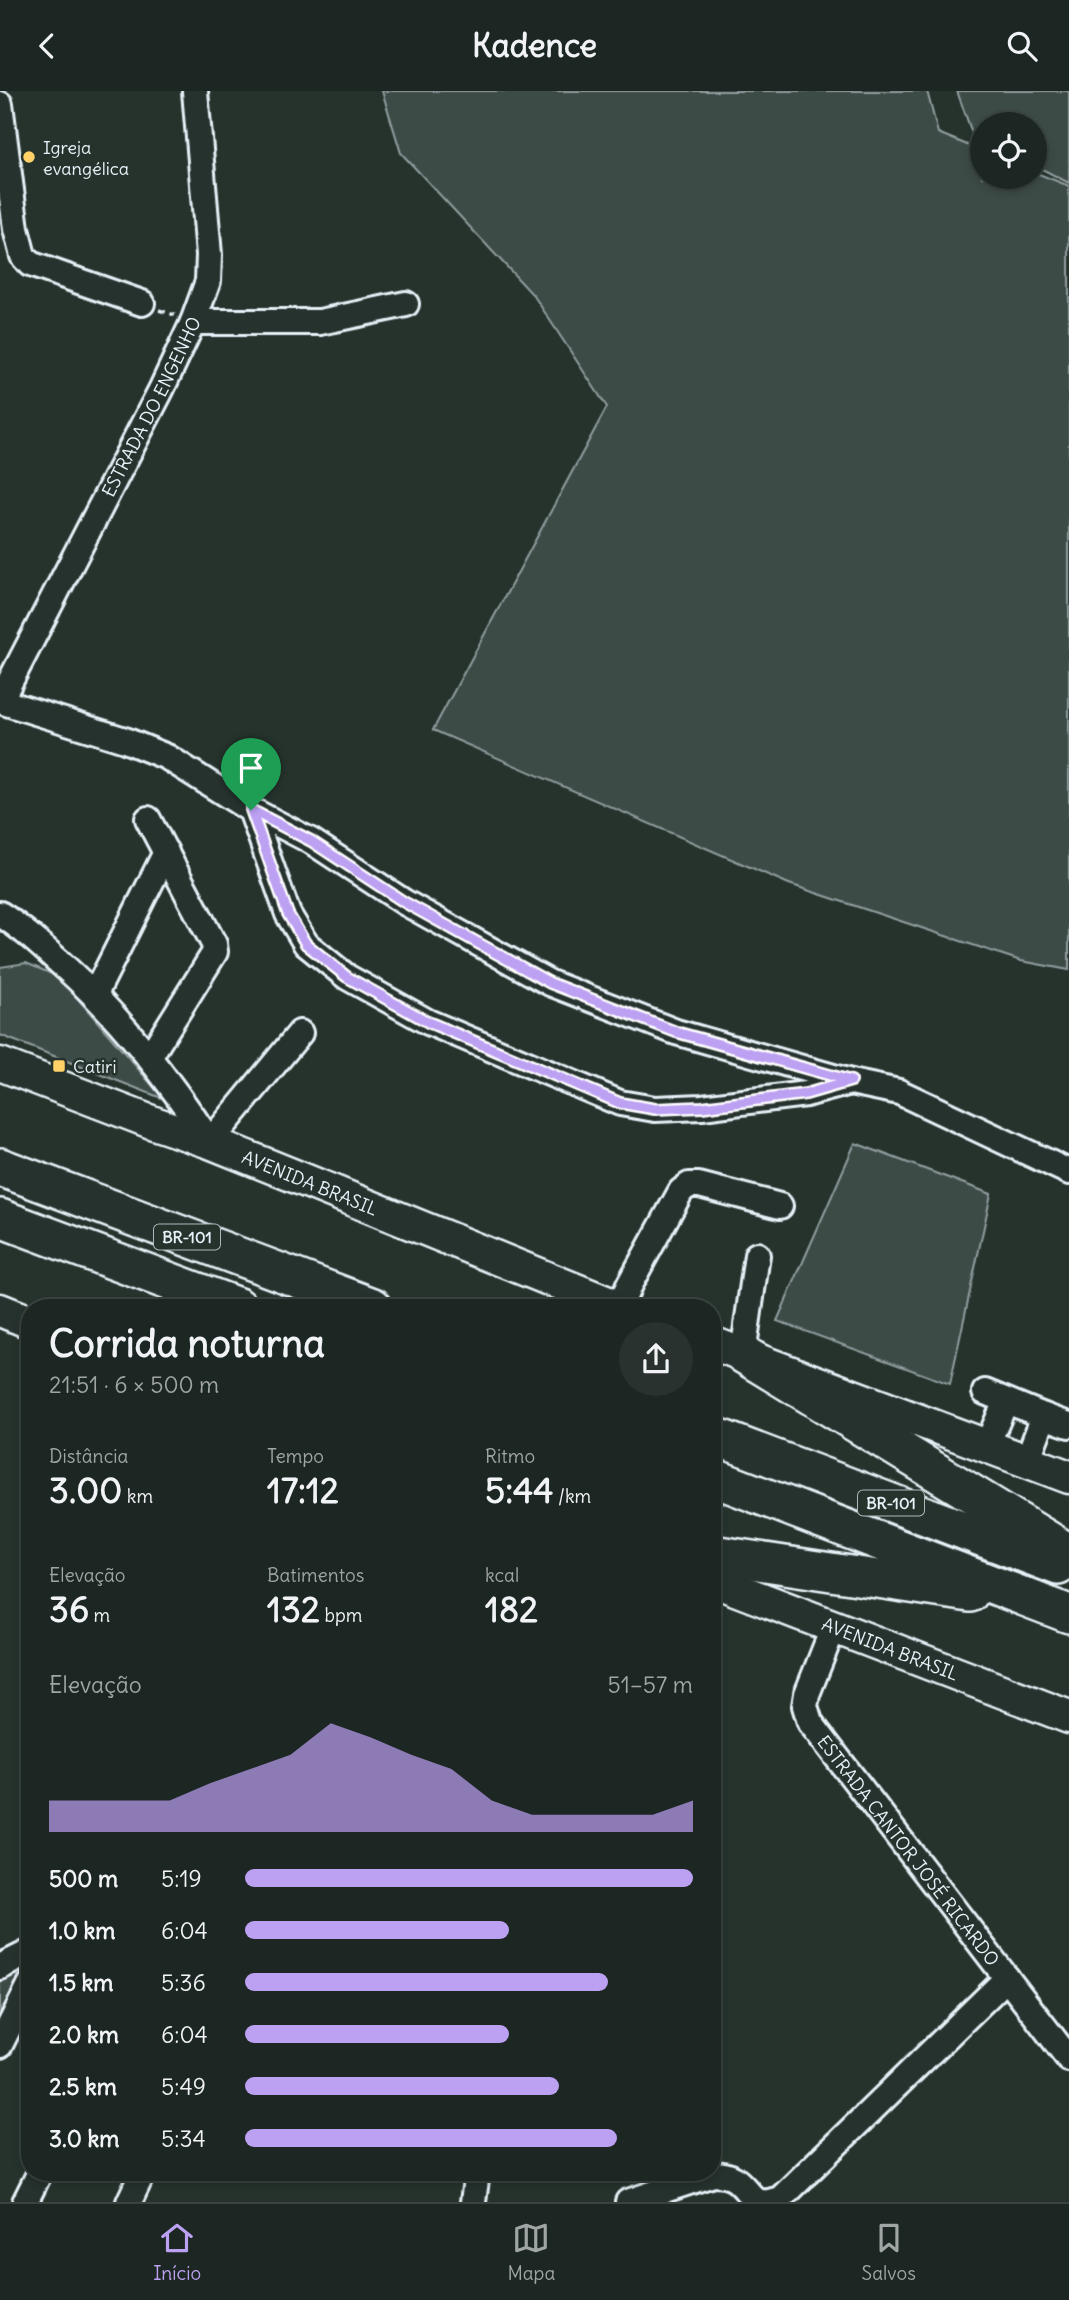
<!DOCTYPE html>
<html lang="pt">
<meta charset="utf-8">
<style>
body{margin:0;font-family:Delius,sans-serif;background:#29322f;color:#f1f3f6;height:100vh;display:flex;flex-direction:column;font-size:26px;white-space:nowrap}
*{box-sizing:border-box;margin:0}
p{font-size:23px;color:#a0a5a5}
.icon{flex:none;width:38px;height:38px;fill:none;stroke:currentColor;stroke-width:2;stroke-linecap:round;stroke-linejoin:round}
.map{position:relative;flex:1;overflow:hidden}
.drawer{position:absolute;left:21px;top:1208px;width:700px;height:882px;display:flex;flex-direction:column;background:#1c2622;border-radius:28px;box-shadow:0 4px 10px #0003,0 0 0 2px #3a4340}
.drawer>*{flex:none}
.controls{position:absolute;left:970px;top:21px;display:grid;gap:14px}
.controls a{display:grid;place-items:center;width:77px;height:77px;border-radius:50%;background:#1c2622;box-shadow:0 4px 10px #0003,0 0 0 2px #3a4340;font-size:35px}
.pin{position:absolute;display:grid;place-items:center;width:60px;height:60px;color:#fff;margin:-72px -30px;border-radius:50% 50% 50% 0;rotate:-45deg;box-shadow:0 0 7px #0007}
.pin .icon{rotate:45deg}
.round{display:grid;place-items:center;flex:none;width:74px;height:74px;border-radius:37px;background:#29322f}
.head{display:flex;align-items:center;justify-content:space-between;height:119px;padding:0 28px}
h1{font-size:38px;font-weight:700;line-height:52px}
.metrics{display:grid;grid-template-columns:repeat(3,1fr);gap:10px;height:119px;padding:7px 28px}
.metrics div{display:grid;align-content:center}
.metrics b{font-size:35px;font-weight:700}
.metrics small{font-size:19px;font-weight:400}
.metrics p{font-size:19px}
.chart{height:196px;padding:14px 28px}
.chart p{display:flex;justify-content:space-between}
.chart svg{width:100%;height:126px;margin-top:7px;fill:#bca0f2;opacity:.7}
ul{padding:0 28px;list-style:none;font-size:23px}
li{display:grid;grid-template-columns:112px 84px 1fr;align-items:center;height:52px}
li i{height:18px;border-radius:9px;background:#bca0f2}
header{display:flex;justify-content:space-between;align-items:center;height:91px;padding:0 28px;background:#1c2622;font-size:32px;font-weight:700}
.tab-bar{display:flex;justify-content:space-around;align-items:center;height:98px;border-top:2px solid #3a4340;background:#1c2622;font-size:19px;color:#a0a5a5}
.tab-bar a{display:grid;justify-items:center;gap:4px}
.tab-bar .active{color:#bca0f2}
.map>svg:first-child{display:block}
</style>
<header><svg class="icon" aria-label="back" viewBox="0 0 24 24"><path d="M15 5l-7 7 7 7"/></svg>Kadence<svg class="icon" aria-label="search" viewBox="0 0 24 24"><circle cx="10" cy="10" r="6"/><path d="M15 15l6 6"/></svg></header>
<div class="map">
<svg width="1069" height="2111" viewBox="0 0 1069 2111">
<rect width="100%" height="100%" fill="#26332d"/>
<filter id="ink" filterUnits="userSpaceOnUse"><feTurbulence type="fractalNoise" baseFrequency=".0143" numOctaves="2"/><feDisplacementMap in="SourceGraphic" scale="14" xChannelSelector="R" yChannelSelector="G"/><feConvolveMatrix kernelMatrix="1 2 1 2 8 2 1 2 1" color-interpolation-filters="sRGB"/></filter>
<g filter="url(#ink)">
<g fill="#3e4b47" stroke="#939ea0" stroke-width="2">
<polygon points="382,0 927,0 938,42 982,60 982,86 1034,86 1034,81 1069,95 1069,879 1021,870 789,793 433,639 607,316 534,205 401,62"/>
<polygon points="957,0 1069,0 1069,92 1034,74 1034,33 982,33 982,48 972,42"/>
<polygon points="26,872 59,886 164,1008 0,944 0,876"/>
<polygon points="855,1052 991,1103 950,1293 777,1230"/>
<polygon points="30,1861 30,1894 0,1954 0,1876"/>
</g>
<g fill="none" stroke-linecap="round" stroke-linejoin="round">
<defs>
<g id="minor">
<polyline points="0,13 16,138 23,165 30,173 142,212"/>
<polyline points="193,231 320,231 406,213"/>
<polyline points="0,610 125,649 167,666 251,719 311,750 404,811 550,892 676,941 851,991 899,1001 1069,1081"/>
<path id="s1" d="M0,610L161,299L193,231L208,190L209,164L195,0"/>
<polyline points="251,719 288,823 306,853 347,886 428,931 620,1012 655,1018 702,1016 806,1003 851,991"/>
<polyline points="148,728 214,853 215,861 150,965"/>
<path d="M0,823C25,839 45,858 67,878C123,929 168,988 210,1051L300,942"/>
<polyline points="95,903 166,761"/>
<polyline points="620,1216 629,1194 681,1100 689,1094 699,1094 780,1115"/>
<polyline points="743,1263 757,1164"/>
<polyline points="985,1301 1044,1325"/>
<polyline points="986,1356 1006,1310"/>
<polyline points="1026,1372 1044,1325 1069,1334"/>
<path id="s2" d="M834,1535L807,1603L805,1615L810,1631L1069,1968"/>
<polyline points="0,1876 30,1861"/>
<polyline points="0,1954 30,1894"/>
<polyline points="25,2111 40,2081"/>
<polyline points="129,2111 143,2081"/>
<polyline points="473,2111 477,2081"/>
<path d="M628,2111L713,2083C738,2083 740,2094 756,2110L762,2111"/>
<polyline points="769,2111 780,2108 1007,1887"/>
</g>
<g id="major">
<path id="s3" d="M0,973L154,1032L210,1051L618,1216"/>
<polyline points="0,1219 30,1231"/>
<polyline points="712,1252 1069,1386"/>
<path id="s4" d="M712,1489L1069,1626"/>
</g>
<g id="highway">
<polyline points="0,1076 373,1216"/>
<polyline points="0,1127 238,1216"/>
<polyline points="743,1263 1069,1462"/>
<polyline points="712,1344 1058,1475"/>
<polyline points="712,1386 1069,1523"/>
<polyline points="712,1463 970,1502"/>
</g>
</defs>
<use href="#minor" stroke="#e8f1f8" stroke-width="30"/>
<use href="#major" stroke="#e8f1f8" stroke-width="37"/>
<use href="#highway" stroke="#e8f1f8" stroke-width="42"/>
<polyline stroke="#e8f1f8" stroke-width="3.5" stroke-dasharray="7 5" stroke-linecap="butt" points="159,219 175,224"/>
<use href="#minor" stroke="#26332d" stroke-width="24"/>
<use href="#major" stroke="#26332d" stroke-width="32"/>
<use href="#highway" stroke="#26332d" stroke-width="37"/>
</g>
</g>
<g fill="none" stroke-linecap="round" stroke-linejoin="round" filter="url(#ink)">
<defs>
<polygon id="route" points="251,719 311,750 404,811 550,892 676,941 851,990 806,1003 702,1016 655,1018 620,1012 428,931 347,886 306,853 288,823"/>
</defs>
<use href="#route" stroke="#fff" stroke-width="14"/>
<use href="#route" stroke="#bca0f2" stroke-width="9"/>
</g>
<g fill="#ffd166" stroke="#26332d" stroke-width="2.5">
<circle cx="29" cy="66" r="7"/>
<rect x="52" y="968" width="14" height="14" rx="3.5"/>
</g>
<g text-anchor="middle" dominant-baseline="central" stroke-width="5" stroke-linejoin="round" paint-order="stroke">
<g fill="#26332d" stroke="#aeb8bb" stroke-width="2">
<rect x="154" y="1133.5" width="66" height="25" rx="5"/>
<rect x="858" y="1399.5" width="66" height="25" rx="5"/>
</g>
<g font-size="16" font-weight="bold" fill="#e8f1f8">
<text x="187" y="1146">BR-101</text>
<text x="891" y="1412">BR-101</text>
</g>
<g font-size="18" fill="#e8f1f8" stroke="#26332d" text-anchor="start">
<text x="43" y="56">Igreja<tspan x="43" dy="21">evangélica</tspan></text>
<text x="73" y="975">Catiri</text>
</g>
<g font-size="18" fill="#e8f1f8" stroke="#26332d">
<text stroke="none"><textPath href="#s1" startOffset="331">ESTRADA DO ENGENHO</textPath></text>
<text stroke="none"><textPath href="#s3" startOffset="332">AVENIDA BRASIL</textPath></text>
<text stroke="none"><textPath href="#s4" startOffset="191">AVENIDA BRASIL</textPath></text>
<text stroke="none"><textPath href="#s2" startOffset="264">ESTRADA CANTOR JOSÉ RICARDO</textPath></text>
</g>
</g>
</svg>
<div class="controls">
<a><svg class="icon" aria-label="locate" viewBox="0 0 24 24"><circle cx="12" cy="12" r="6"/><path d="M12 2v4M12 18v4M2 12h4M18 12h4"/></svg></a>
</div>
<div class="pin" style="left:251px;top:719px;background:#1e9e55"><svg class="icon" aria-label="arrive" viewBox="0 0 24 24"><path d="M6 21V4h12l-3 4 3 4H6"/></svg></div>
<section class="drawer">
<div class="head"><div><h1>Corrida noturna</h1><p>21:51 · 6 × 500 m</p></div><a class="round"><svg class="icon" aria-label="share" viewBox="0 0 24 24"><path d="M12 15V3M7 8l5-5 5 5M5 13v7h14v-7"/></svg></a></div>
<div class="metrics">
<div><p>Distância</p><b>3.00<small> km</small></b></div>
<div><p>Tempo</p><b>17:12</b></div>
<div><p>Ritmo</p><b>5:44<small> /km</small></b></div>
</div>
<div class="metrics">
<div><p>Elevação</p><b>36<small> m</small></b></div>
<div><p>Batimentos</p><b>132<small> bpm</small></b></div>
<div><p>kcal</p><b>182</b></div>
</div>
<div class="chart"><p><span>Elevação</span>51–57 m</p>
<svg viewBox="0 0 160 44" preserveAspectRatio="none"><path d="M0 44V33L10 33L20 33L30 33L40 27L50 22L60 17L70 6L80 11L90 17L100 22L110 33L120 38L130 38L140 38L150 38L160 33V44z"/></svg>
</div>
<ul>
<li><b>500 m</b>5:19<i style="width:100%"></i></li>
<li><b>1.0 km</b>6:04<i style="width:59%"></i></li>
<li><b>1.5 km</b>5:36<i style="width:81%"></i></li>
<li><b>2.0 km</b>6:04<i style="width:59%"></i></li>
<li><b>2.5 km</b>5:49<i style="width:70%"></i></li>
<li><b>3.0 km</b>5:34<i style="width:83%"></i></li>
</ul>
</section>
</div>
<nav class="tab-bar">
<a class="active"><svg class="icon" aria-label="home" viewBox="0 0 24 24"><path d="M3 11l9-7 9 7M6 9v11h12V9"/></svg>Início</a>
<a><svg class="icon" aria-label="map" viewBox="0 0 24 24"><path d="M3 6l6-2 6 2 6-2v14l-6 2-6-2-6 2zM9 4v14M15 6v14"/></svg>Mapa</a>
<a><svg class="icon" aria-label="saved" viewBox="0 0 24 24"><path d="M7 4h10v16l-5-4-5 4z"/></svg>Salvos</a>
</nav>
